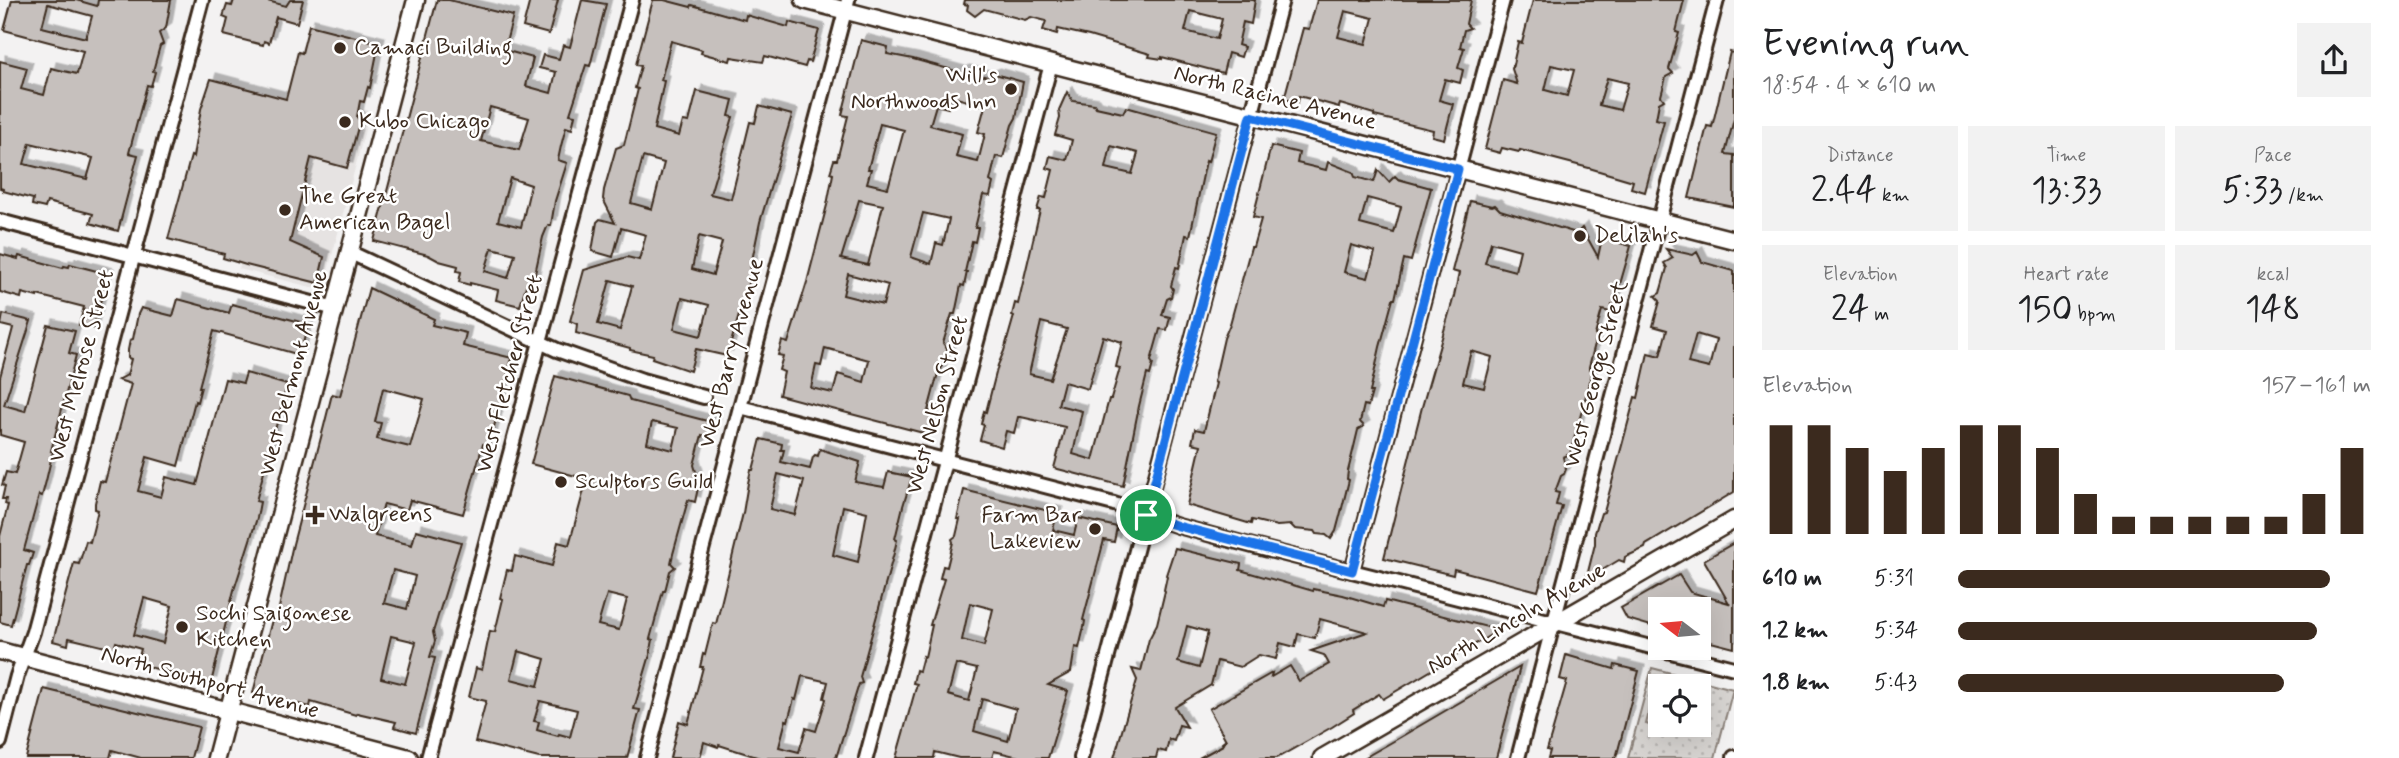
<!DOCTYPE html>
<meta charset="utf-8">
<style>
body{margin:0;font-family:Mynerve,sans-serif;background:#f2f2f2;color:#202124;height:100vh;display:flex;flex-direction:column;font-size:26px;white-space:nowrap}
*{box-sizing:border-box;margin:0}
p{font-size:23px;color:#757577}
.icon{flex:none;width:38px;height:38px;fill:none;stroke:currentColor;stroke-width:2;stroke-linecap:round;stroke-linejoin:round}
.map{position:relative;flex:1;overflow:hidden}
.sheet{display:flex;flex-direction:column;background:#fff;width:665px}
.sheet>*{flex:none}
.needle{width:46px;rotate:286deg}
.tools{position:absolute;left:1648px;top:597px;display:grid;gap:14px}
.tools a{display:grid;place-items:center;width:63px;height:63px;border-radius:0px;background:#fff;box-shadow:0 7px 28px #0002;font-size:35px}
.pin{position:absolute;display:grid;place-items:center;width:60px;height:60px;color:#fff;margin:-30px;border:4px solid #fff;border-radius:50%;box-shadow:0 2px 7px #0007}
.round{display:grid;place-items:center;flex:none;width:74px;height:74px;border-radius:0px;background:#f2f2f2}
.headline{display:flex;align-items:center;justify-content:space-between;height:119px;padding:0 28px}
h1{font-size:38px;font-weight:600;line-height:52px}
.metrics{display:grid;grid-template-columns:repeat(3,1fr);gap:10px;height:119px;padding:7px 28px}
.metrics div{display:grid;align-content:center;border-radius:0px;background:#f2f2f2;text-align:center}
.metrics b{font-size:35px;font-weight:600}
.metrics small{font-size:19px;font-weight:400}
.metrics p{font-size:19px}
.chart{height:196px;padding:14px 28px}
.chart p{display:flex;justify-content:space-between}
.chart svg{width:100%;height:126px;margin-top:7px;stroke:#3b2a1e;stroke-width:6}
ul{padding:0 28px;list-style:none;font-size:23px}
li{display:grid;grid-template-columns:112px 84px 1fr;align-items:center;height:52px}
li i{height:18px;border-radius:9px;background:#3b2a1e}
main{display:flex;flex:1;min-height:0}
.map>svg:first-child{display:block}
</style>
<main>
<div class="map">
<svg width="1734" height="758" viewBox="0 0 1734 758">
<defs>
<pattern id="park-dots" width="8" height="8" patternUnits="userSpaceOnUse" patternTransform="scale(1.75)"><rect width="8" height="8" fill="#d8d5d2"/><path d="M2 2h.1M6 6h.1" fill="none" stroke="#bab7b4" stroke-width="1.8" stroke-linecap="round"/></pattern>
<filter id="shadow"><feDropShadow dx="5.5" dy="-5.5" stdDeviation="0" flood-color="#0004"/></filter>
</defs>
<rect width="100%" height="100%" fill="#f3f2f2"/>
<filter id="ink" filterUnits="userSpaceOnUse"><feTurbulence type="fractalNoise" baseFrequency=".0143" numOctaves="2"/><feDisplacementMap in="SourceGraphic" scale="14" xChannelSelector="R" yChannelSelector="G"/><feConvolveMatrix kernelMatrix="1 2 1 2 8 2 1 2 1" color-interpolation-filters="sRGB"/></filter>
<g filter="url(#ink)">
<polygon fill="#e6e3e2" points="288,89 370,111 323,290 239,269"/>
<path fill="url(#park-dots)" stroke="#8a8078" stroke-width="2" fill-rule="evenodd" d="M1652,668L1733,689L1715,758H1628ZM1661,686H1699V724H1661Z"/>
<polygon fill="#d8d5d2" stroke="#8a8078" stroke-width="2" points="1657,680 1682,686 1661,686 1661,724 1677,725 1675,731 1646,724"/>
<g fill="#c6c0bd" stroke="#3b2a1e" stroke-width="2" fill-rule="evenodd" filter="url(#shadow)">
<path d="M12,0H76L97,6L98,0H171L166,28L159,33L163,44L160,46L153,71L155,72L151,86L147,85L129,153L138,155L118,231L90,223L93,214L47,202L45,208L32,205L33,199L3,191V189L0,188V61L27,68L21,89L44,95L51,68L77,74L83,51L4,30ZM48,4L92,16L86,38L42,27ZM30,143L93,158L87,179L24,164Z"/>
<polygon points="234,0 264,0 286,6 290,0 303,0 297,23 276,17 269,43 264,41 263,45 224,35 228,19 223,17 227,5 232,6"/>
<path d="M437,0H449L513,16L504,50L533,58L526,86L551,93L556,72L539,68L543,55L559,59L563,45L570,47L582,0L606,4L590,66L586,65L570,114L575,115L572,129L566,127L561,146L558,160L567,163L555,201L551,225H548L543,237L533,283L531,287L526,286L520,306L496,300L498,290L470,283V285L459,282L461,272L457,271L458,266L439,261L428,255L374,241ZM490,107L529,118L519,150L481,141ZM510,178L531,185L521,227L498,221ZM492,248L515,254L508,278L485,271Z"/>
<polygon points="530,0 558,0 549,34 523,27"/>
<path d="M653,0H664L691,7L692,5L745,20L746,15L788,27L789,22L819,30L810,62L807,61L805,67L765,56L763,62L731,57L730,61L701,53L702,50L671,41L661,80L664,81L654,129L679,136L683,121L689,122L697,91L733,100L729,116L733,117L710,194L731,199L750,122L755,123L759,106L792,115L760,222L750,270L752,271L727,356L696,349L690,371L652,358L653,355L630,350V348L576,333L577,324L570,321L584,270L627,257L639,260L646,235L621,228L613,257L592,251L597,222L600,219L615,223L603,199L604,190L616,148L624,145L638,89L635,88L641,66L636,65L638,56ZM643,157L664,163L652,209L631,203ZM699,236L722,242L713,275L692,269ZM610,280L632,286L620,330L598,324ZM682,298L709,305L701,336L674,329Z"/>
<path d="M965,0H1255L1251,24L1243,22L1238,45L1244,47L1241,57L1228,53L1223,73L1162,57V59L1149,57L1150,54L1089,36L1058,29L1057,34L1043,30L1046,21L1031,17L1025,20L984,9L975,16L967,10L968,5L964,4ZM1190,11L1222,19L1217,39L1185,31Z"/>
<path d="M1317,0H1471L1466,24L1470,28L1464,30L1460,47L1464,48L1458,68L1463,70L1460,83L1445,79L1439,100L1453,104L1444,139L1432,136L1433,130L1374,116V114L1340,104L1339,107L1299,96L1298,102L1284,99L1303,28L1309,29ZM1345,11L1373,18L1366,44L1338,37Z"/>
<path d="M1533,0H1684L1676,32L1679,33L1669,69L1673,73L1666,77L1661,96L1664,100L1659,103L1656,119L1664,121L1645,192L1631,188L1633,181L1589,168L1520,150L1519,152L1502,148L1500,153L1485,149L1503,80L1517,84L1512,69L1518,42L1522,43ZM1551,65L1574,70L1567,96L1545,90ZM1607,78L1628,83L1620,110L1599,105Z"/>
<polygon points="309,25 379,43 370,88 368,87 364,102 360,101 357,117 362,124 358,127 347,168 311,158 290,242 324,257 318,283 246,265 223,258 224,254 168,239 191,156 193,157 201,109 211,79 286,99 298,52 302,53"/>
<path d="M861,40L888,47L887,54L913,59L963,73L964,71L988,77L995,74L1023,82L1016,118L1012,125L1003,158L996,156L990,181L993,183L990,196L983,195L975,228H978L975,242L972,241L965,272H967L964,286L961,285L955,314H952L943,343L949,352L945,355L940,373H938L928,411L934,412L927,434L779,395L784,372L779,370L783,356L778,355L782,341L788,343L807,282L827,205L833,174L830,173L834,160H837L848,116L842,115ZM953,97L985,106L978,132L985,134L978,162L956,157L962,134L930,125L936,105L948,108L950,98ZM880,124L904,130L888,188L867,183L871,169H868ZM859,200L883,205L868,265L841,259ZM923,213L949,219L943,245L936,243L931,264L911,257ZM848,274L888,285L883,305L843,295ZM825,348L869,360L864,382L838,374L833,393L811,388L816,365L821,366Z"/>
<polygon points="1730,52 1734,53 1734,119 1725,154 1734,155 1734,207 1689,198 1707,126 1712,127"/>
<path d="M1067,92L1073,101L1094,104L1096,107L1123,113L1126,107L1216,132L1208,162L1206,161L1190,236L1186,235L1179,268L1176,267L1171,286L1173,289L1171,297L1167,299L1162,315L1170,317L1167,330L1160,329L1151,361L1153,364L1150,375L1147,374L1139,406L1123,486L1054,468L1065,427L1021,417H1018L1014,433L1006,431L1002,447L980,440L984,425L981,424L984,411L986,412L998,365L1004,351L1014,316L1012,315L1015,303L1018,304L1040,210H1037L1041,197L1046,198L1053,170L1047,168L1050,156L1067,160L1072,140L1055,135L1060,118L1059,110ZM1111,146L1138,153L1132,174L1106,168ZM1041,322L1067,329L1050,379L1029,374ZM1103,336L1122,342L1116,367L1120,368L1111,399H1109L1093,460L1073,454L1082,411L1058,405L1064,382L1088,389Z"/>
<path d="M1271,146L1299,153L1297,163L1326,170L1328,162L1353,172L1355,177L1374,182L1378,170L1389,182L1395,176L1398,179L1431,188L1411,261L1404,259L1395,299H1393L1380,347L1370,392H1372L1368,406L1364,405L1360,422L1364,426L1358,430L1353,451L1348,471L1347,479L1349,480L1340,516L1336,531L1331,539L1326,535L1317,534L1315,531L1295,529L1291,525L1277,526L1252,520L1251,524L1187,505L1201,445L1192,443L1195,429L1204,431L1216,383L1214,382L1224,338L1230,324L1251,247H1253L1261,219L1253,217ZM1367,198L1401,207L1394,233L1360,224ZM1351,245L1375,252L1368,278L1344,272Z"/>
<path d="M1470,201L1492,206L1495,205L1500,210L1573,232L1577,233L1582,228L1598,257L1602,238L1631,246L1614,305H1612L1610,312L1602,310L1595,335L1597,336L1589,367V369L1593,370L1570,454L1563,457L1566,469L1564,474L1561,476L1555,492L1559,493L1556,505L1562,506L1538,591L1454,569L1453,575L1384,558L1422,407L1454,296L1459,273L1452,271ZM1491,242L1520,250L1515,271L1485,263ZM1471,351L1492,357L1484,388L1463,383Z"/>
<path d="M1666,249L1693,255L1697,252L1702,262L1734,271V492L1646,545L1645,548L1625,557L1624,562L1619,560L1586,580L1595,544V533L1601,513L1604,512L1635,397L1638,398L1648,353L1660,356L1667,330L1653,326L1660,301L1655,296L1660,293L1667,268L1664,263L1673,258ZM1696,334L1716,340L1709,368L1688,363Z"/>
<polygon points="0,254 18,259 19,256 63,268 64,266 69,267 70,264 108,274 93,328 79,325 84,307 37,295 37,297 22,293 21,298 0,292"/>
<path d="M369,288L434,319L432,325L466,333L463,346L512,358L489,446L483,444L463,514L410,500L407,510L384,504L375,536L412,545L416,530L461,542L433,632L435,641L430,657L435,658L416,733L394,727L396,722L357,713L356,715L311,702L310,707L253,693L273,616L277,617L293,544L324,426L332,394L340,396ZM383,388L424,399L410,447L377,439L381,423L375,422ZM393,570L415,576L407,609L384,603ZM391,636L416,642L405,684L381,678Z"/>
<path d="M178,299L229,313L232,304L308,324L300,355L214,331L199,387H201L197,402L195,401L178,466L147,457L138,491L161,497L166,477L197,485L225,379L243,383L246,373L287,385L256,501L260,502L257,518L234,590L211,683L183,676L179,678L177,674L137,664L141,649L116,642L114,649L69,638L68,645L53,641L74,563L79,564L86,541L90,542L98,510L95,509V503L100,481L105,482L131,384L118,380L127,375L131,359L128,358V350L130,340L133,339L138,314L141,308L173,316ZM144,598L172,606L163,643L134,635Z"/>
<polygon points="3,314 31,321 4,405 25,411 48,325 75,331 69,353 76,355 51,451 53,451 46,481 42,496 39,495 24,550 33,553 29,565 27,565 11,625 0,622 0,536 8,505 5,504 6,499 2,499 5,486 2,485 6,472 15,474 24,442 0,435 0,377 13,328 1,325"/>
<path d="M555,376L628,396L630,401L715,423L711,437L702,435L694,465L697,475L694,487L698,488L695,502L688,500L673,554L671,563L675,567L670,571L665,591H663L650,639L653,640L650,655L634,709L640,710L627,758H539L475,742L486,701L469,697L476,668L482,670L490,631L495,632L503,599L500,598L507,570L512,571L515,556L552,566L558,542L569,545L587,479L531,464ZM652,422L678,428L673,450L647,443ZM607,594L627,599L619,630L598,625ZM518,651L545,659L538,686L511,679ZM540,701L577,710L570,737L559,734L558,736L537,730L539,722L534,721Z"/>
<path d="M761,439L782,444L781,450H784L781,462L810,469L813,457L815,455L818,456L820,449L860,462L855,482L884,487L888,472L912,477L903,506L895,539L897,540L894,553L860,677L862,683L859,684L836,758H760L719,745L718,747L704,742L700,758H670L679,721L688,724L703,667H700L703,654L705,655L713,623L716,624L720,608L743,513L748,483L751,470H753ZM778,474L804,481L795,515L770,509ZM843,506L867,512L858,562L833,555ZM802,676L828,682L824,698L826,699L816,731L806,728L799,752L779,747L786,720L788,721L794,699L796,700Z"/>
<path d="M964,490L1057,513L1053,530L1074,535L1078,518L1117,527L1114,542L1104,540L1083,620L1085,621L1084,627L1079,648L1075,647L1071,672L1048,685L1068,691L1048,758H1023L994,751L992,758H959L935,752L934,758H896L917,684L913,683L916,670L919,671L923,656L925,657L932,625H930L944,579L940,578L943,566L947,567L953,542L952,539L956,536L960,519H957ZM970,603L993,609L984,646L962,640ZM956,664L977,669L969,701L948,695ZM982,699L1016,709L1008,741L974,731Z"/>
<polygon points="1734,543 1734,648 1699,639 1699,609 1661,609 1661,629 1627,619 1621,608 1679,575 1690,592 1729,603 1704,560"/>
<path d="M1175,548L1241,564L1240,570L1313,591V589L1343,595L1383,607L1385,601L1499,630L1383,699L1379,694L1353,710L1354,713L1332,727L1277,758H1199L1223,745L1222,743L1226,740L1209,709L1272,673L1271,677L1290,666L1299,681L1329,664L1324,655L1311,651L1367,632L1320,619L1315,638L1298,634L1295,647L1280,643L1276,659L1259,655L1240,667L1217,661L1211,685L1175,707L1187,727L1179,725L1174,741L1169,739L1166,752L1158,750L1156,758H1114L1137,680L1132,669L1141,671L1149,639L1157,624L1165,591L1164,590L1167,576L1166,575ZM1187,626L1208,632L1199,668L1178,662Z"/>
<polygon points="1566,655 1614,669 1615,665 1639,671 1616,758 1548,758 1550,751 1547,750 1567,681 1560,679"/>
<polygon points="1520,667 1496,758 1364,758 1392,742"/>
<polygon points="44,689 199,727 191,758 141,758 112,750 110,758 26,758"/>
</g>
<g fill="none" stroke-linecap="round" stroke-linejoin="round">
<defs>
<g id="street">
<polyline points="0,221 335,309"/>
<polyline points="349,252 557,350 642,380 704,397"/>
<polyline points="740,407 1114,504 1178,526 1253,546 1734,668"/>
<polyline points="1352,571 1503,0"/>
<polyline points="0,742 17,676 33,632 202,0"/>
<polyline points="428,758 632,0"/>
<polyline points="647,758 848,0"/>
<polyline points="866,758 1051,64"/>
<polyline points="1081,758 1282,0"/>
<polyline points="1518,758 1717,0"/>
<polyline points="1734,758 1734,757"/>
</g>
<g id="secondary">
<polyline points="804,0 1734,240"/>
<polyline points="0,651 409,758"/>
<polyline points="216,758 416,0"/>
<polyline points="1322,758 1734,520"/>
</g>
</defs>
<use href="#street" stroke="#3b2a1e" stroke-width="18"/>
<use href="#secondary" stroke="#3b2a1e" stroke-width="21"/>
<use href="#street" stroke="#fff" stroke-width="12"/>
<use href="#secondary" stroke="#fff" stroke-width="16"/>
</g>
</g>
<g fill="none" stroke-linecap="round" stroke-linejoin="round" filter="url(#ink)">
<defs>
<polygon id="route" points="1251,116 1458,169 1352,571 1178,526 1146,515"/>
</defs>
<use href="#route" stroke="#fff" stroke-width="14"/>
<use href="#route" stroke="#1a73e8" stroke-width="9"/>
</g>
<g fill="#3b2a1e" stroke="#fff" stroke-width="2.5">
<circle cx="340" cy="48" r="7"/>
<circle cx="1011" cy="89" r="7"/>
<circle cx="345" cy="122" r="7"/>
<circle cx="285" cy="210" r="7"/>
<circle cx="1580" cy="236" r="7"/>
<circle cx="561" cy="482" r="7"/>
<path d="M311.5 504.5h7v7h7v7h-7v7h-7v-7h-7v-7h7z"/>
<circle cx="1095" cy="529" r="7"/>
<circle cx="182" cy="627" r="7"/>
</g>
<g text-anchor="middle" dominant-baseline="central" stroke-width="5" stroke-linejoin="round" paint-order="stroke">
<g font-size="23" fill="#3b2a1e" stroke="#fff" text-anchor="start">
<text x="354" y="48">Camaci Building</text>
<text x="997" y="76" text-anchor="end">Will's<tspan x="997" dy="26">Northwoods Inn</tspan></text>
<text x="359" y="122">Kubo Chicago</text>
<text x="299" y="197">The Great<tspan x="299" dy="26">American Bagel</tspan></text>
<text x="1594" y="236">Delilah's</text>
<text x="575" y="482">Sculptors Guild</text>
<text x="329" y="515">Walgreens</text>
<text x="1081" y="516" text-anchor="end">Farm Bar<tspan x="1081" dy="26">Lakeview</tspan></text>
<text x="196" y="614">Sochi Saigonese<tspan x="196" dy="26">Kitchen</tspan></text>
</g>
<g font-size="23" fill="#3b2a1e" stroke="#fff">
<text transform="translate(1275 98) rotate(14)">North Racine Avenue</text>
<text transform="translate(732 353) rotate(-75)">West Barry Avenue</text>
<text transform="translate(82 366) rotate(-75)">West Melrose Street</text>
<text transform="translate(294 373) rotate(-75)">West Belmont Avenue</text>
<text transform="translate(510 374) rotate(-75)">West Fletcher Street</text>
<text transform="translate(1597 374) rotate(-75)">West George Street</text>
<text transform="translate(938 405) rotate(-75)">West Nelson Street</text>
<text transform="translate(1517 619) rotate(-30)">North Lincoln Avenue</text>
<text transform="translate(210 683) rotate(15)">North Southport Avenue</text>
</g>
</g>
</svg>
<div class="tools">
<a><svg class="needle" viewBox="-14 -14 28 28"><path d="M0-13l5 13h-10z" fill="#e53935"/><path d="M0 13l5-13h-10z" fill="#757577"/></svg></a>
<a><svg class="icon" aria-label="locate" viewBox="0 0 24 24"><circle cx="12" cy="12" r="6"/><path d="M12 2v4M12 18v4M2 12h4M18 12h4"/></svg></a>
</div>
<div class="pin" style="left:1146px;top:515px;background:#1e9e55"><svg class="icon" aria-label="arrive" viewBox="0 0 24 24"><path d="M6 21V4h12l-3 4 3 4H6"/></svg></div>
</div>
<section class="sheet">
<div class="headline"><div><h1>Evening run</h1><p>18:54 · 4 × 610 m</p></div><a class="round"><svg class="icon" aria-label="share" viewBox="0 0 24 24"><path d="M12 15V3M7 8l5-5 5 5M5 13v7h14v-7"/></svg></a></div>
<div class="metrics">
<div><p>Distance</p><b>2.44<small> km</small></b></div>
<div><p>Time</p><b>13:33</b></div>
<div><p>Pace</p><b>5:33<small> /km</small></b></div>
</div>
<div class="metrics">
<div><p>Elevation</p><b>24<small> m</small></b></div>
<div><p>Heart rate</p><b>150<small> bpm</small></b></div>
<div><p>kcal</p><b>148</b></div>
</div>
<div class="chart"><p><span>Elevation</span>157–161 m</p>
<svg viewBox="0 0 160 44" preserveAspectRatio="none"><path d="M5 44V6M15 44V6M25 44V14M35 44V22M45 44V14M55 44V6M65 44V6M75 44V14M85 44V30M95 44V38M105 44V38M115 44V38M125 44V38M135 44V38M145 44V30M155 44V14"/></svg>
</div>
<ul>
<li><b>610 m</b>5:31<i style="width:90%"></i></li>
<li><b>1.2 km</b>5:34<i style="width:87%"></i></li>
<li><b>1.8 km</b>5:43<i style="width:79%"></i></li>
</ul>
</section>
</main>
